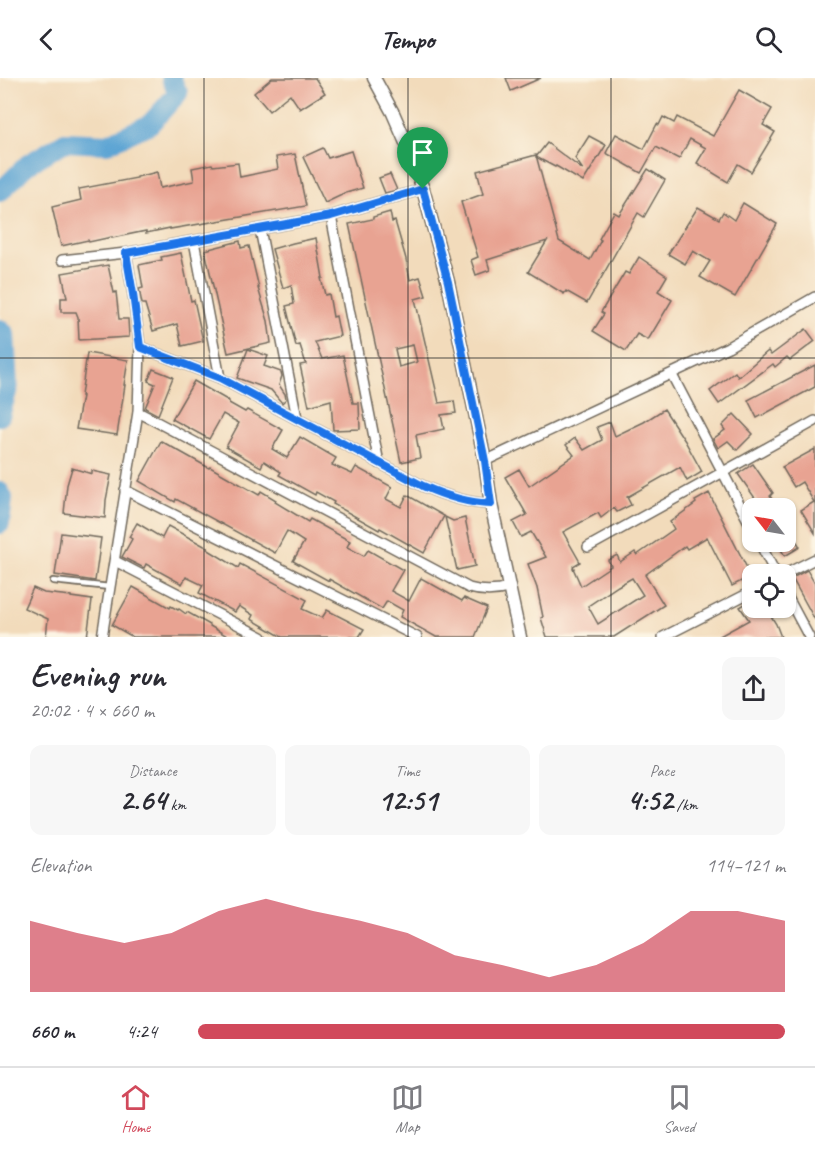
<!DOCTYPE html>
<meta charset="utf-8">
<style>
body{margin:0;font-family:Caveat,sans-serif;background:#f7f7f7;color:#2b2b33;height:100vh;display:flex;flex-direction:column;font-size:22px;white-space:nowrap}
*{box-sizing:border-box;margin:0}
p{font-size:20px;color:#7c7c81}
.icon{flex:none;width:33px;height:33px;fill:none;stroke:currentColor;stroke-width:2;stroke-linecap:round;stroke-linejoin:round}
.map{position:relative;height:559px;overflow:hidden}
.panel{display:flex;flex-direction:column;background:#fff;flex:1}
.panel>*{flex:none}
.needle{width:39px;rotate:301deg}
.tools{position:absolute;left:742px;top:420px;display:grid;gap:12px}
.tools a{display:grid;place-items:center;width:54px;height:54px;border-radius:12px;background:#fff;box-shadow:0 2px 4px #0004;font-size:30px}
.pin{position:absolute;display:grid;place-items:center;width:51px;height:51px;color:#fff;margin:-62px -26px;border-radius:50% 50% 50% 0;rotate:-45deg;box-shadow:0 0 6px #0007}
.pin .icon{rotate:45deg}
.round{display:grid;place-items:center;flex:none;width:63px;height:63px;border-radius:12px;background:#f7f7f7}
.summary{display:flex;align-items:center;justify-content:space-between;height:102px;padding:0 30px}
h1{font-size:33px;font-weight:800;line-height:45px}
.metrics{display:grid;grid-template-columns:repeat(3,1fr);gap:9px;height:102px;padding:6px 30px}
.metrics div{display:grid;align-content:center;border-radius:12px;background:#f7f7f7;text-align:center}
.metrics b{font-size:30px;font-weight:800}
.metrics small{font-size:16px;font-weight:400}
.metrics p{font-size:16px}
.chart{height:168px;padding:12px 30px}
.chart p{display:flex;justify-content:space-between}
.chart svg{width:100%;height:108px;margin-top:6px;fill:#d1495b;opacity:.7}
ul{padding:0 30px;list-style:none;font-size:20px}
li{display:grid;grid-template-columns:96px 72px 1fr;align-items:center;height:45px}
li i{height:15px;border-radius:8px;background:#d1495b}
header{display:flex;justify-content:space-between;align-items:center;height:78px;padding:0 30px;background:#fff;font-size:27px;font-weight:800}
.menu{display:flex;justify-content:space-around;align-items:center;height:84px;border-top:2px solid #e1e1e2;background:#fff;font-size:16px;color:#7c7c81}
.menu a{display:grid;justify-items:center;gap:3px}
.menu .active{color:#d1495b}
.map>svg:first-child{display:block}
</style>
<header><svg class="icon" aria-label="back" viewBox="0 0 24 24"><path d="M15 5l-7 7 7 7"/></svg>Tempo<svg class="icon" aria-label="search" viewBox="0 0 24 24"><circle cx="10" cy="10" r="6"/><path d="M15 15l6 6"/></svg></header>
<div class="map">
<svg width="815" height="559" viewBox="0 0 815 559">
<rect width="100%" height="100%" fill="#fcf5e5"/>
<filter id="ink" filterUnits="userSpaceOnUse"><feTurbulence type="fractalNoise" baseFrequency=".0167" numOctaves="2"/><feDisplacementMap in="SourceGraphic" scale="12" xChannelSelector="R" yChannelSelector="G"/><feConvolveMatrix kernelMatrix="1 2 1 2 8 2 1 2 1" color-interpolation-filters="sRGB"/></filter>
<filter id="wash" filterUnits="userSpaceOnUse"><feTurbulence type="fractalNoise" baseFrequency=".008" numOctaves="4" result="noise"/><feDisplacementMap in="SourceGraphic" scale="24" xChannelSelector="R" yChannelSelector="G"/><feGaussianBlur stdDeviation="1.35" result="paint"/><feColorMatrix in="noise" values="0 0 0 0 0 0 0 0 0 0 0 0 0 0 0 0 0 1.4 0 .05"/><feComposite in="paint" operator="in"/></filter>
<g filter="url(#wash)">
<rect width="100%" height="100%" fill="#f2dbbb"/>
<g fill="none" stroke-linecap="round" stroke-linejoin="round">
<g stroke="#5da5d4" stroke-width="20">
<polyline points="0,114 28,86 65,64 107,66 150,46 178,15 171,0"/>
<polyline points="0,251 5,256 8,310 0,338"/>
<polyline points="0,414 3,420 0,446"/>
</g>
</g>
<g id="blocks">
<g fill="#e8a392" fill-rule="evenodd">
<polygon points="272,0 315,0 325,15 300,31 290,16 269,33 254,15"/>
<polygon points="506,0 541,0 511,13"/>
<polygon points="739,12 772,31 763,47 775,54 751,94 738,86 728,104 697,85 706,70 690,61 679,81 656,69 641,95 606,75 616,56 644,71 657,46 659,47 663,39 674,45 677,39 713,58"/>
<polygon points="589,58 606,67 583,104 556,88 555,89 536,79 547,65 583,92 575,80"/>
<polygon points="323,70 328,80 351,73 363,110 346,115 325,125 303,79"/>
<polygon points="295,76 306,128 170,151 170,150 146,155 146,153 112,160 112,159 89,164 88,162 61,168 52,129 81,122 79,111 137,100 137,99 157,94 160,110 194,103 192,90 212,86 213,88 238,85 240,99 278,91 276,79"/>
<polygon points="536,77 559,163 590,182 601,162 599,161 614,134 619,137 648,91 665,102 644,139 638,135 587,225 566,213 564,216 528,194 547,163 487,182 490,192 476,197 471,182 478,179 461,124 483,116 477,93"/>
<polygon points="390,96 397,112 385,115 379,100"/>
<polygon points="743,125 777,146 735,219 700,199 710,183 693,173 685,186 668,176 698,129 719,141 723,134 734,142"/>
<path d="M390,134L392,144L395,143L406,181L410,202L420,199L426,218L415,221L439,325L454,323L456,335L441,337L444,351L416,357L420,380L401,384L349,146L373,141V139ZM413,267L417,284L399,289L395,271Z"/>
<polygon points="316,160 323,200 321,200 325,217 329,216 333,239 336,238 340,258 315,264 322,281 343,277 353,325 359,325 360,351 333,352 331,322 309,328 300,287 306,286 300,267 296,268 286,228 294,226 291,207 283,210 272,171 293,165"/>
<polygon points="240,163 241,170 249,168 259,210 258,210 268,243 271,265 228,275 205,172"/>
<polygon points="181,175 191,223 194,222 203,263 182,268 177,246 153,253 145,226 142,226 139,211 143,210 139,187 162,182 161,179"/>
<polygon points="639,179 667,198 658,213 672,222 648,262 637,256 626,273 593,253 604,236 601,234 625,194 629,196"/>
<polygon points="108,187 114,215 116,214 119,241 128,241 129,259 79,262 78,239 76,234 61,234 61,220 67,220 62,195"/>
<polygon points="806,251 815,263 790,282 787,279 775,289 773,286 719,326 710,313 735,294 738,299 768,273 771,277"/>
<polygon points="248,271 268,278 264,288 281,294 282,298 279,307 285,316 286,321 282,325 271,312 237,300"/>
<polygon points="87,275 128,282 124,307 125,307 117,357 76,351 82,318 81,318"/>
<polygon points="815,287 815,309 757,340 748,322"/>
<polygon points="153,291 173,299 158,337 145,330 155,306 148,303"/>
<polygon points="194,303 229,323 229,325 245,334 247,332 283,352 272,371 287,380 300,359 336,380 332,387 352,396 356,389 392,409 386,421 401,429 407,417 444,438 424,475 380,450 379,452 333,426 334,424 316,414 315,417 279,397 281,394 264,383 261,389 226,369 239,345 223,336 209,361 172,341"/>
<path d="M664,331L685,363L702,394L687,403L680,389L627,419L631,427L617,434L614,430L601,440L598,435L563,454L580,484L573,488L574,490H573L581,508L611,488L608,482L617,477L620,484L635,474L637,477L674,451L670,444L696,425L695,423L709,415L751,498L732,508L707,459L687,471L685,468L645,497L664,527L614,559H547L541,540L543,539L537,510L528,486L546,479L531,454L521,459L513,444L527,437L505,399L519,391L529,408L574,377L566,367L575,360L584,372L602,362L597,349L610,344L615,358L644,344ZM632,500L643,517L598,546L588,528L618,508Z"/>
<polygon points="734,336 753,356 737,372 728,363 718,370 713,361 725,352 722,348"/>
<polygon points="161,363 209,390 210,389 259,417 261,413 276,422 275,424 308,444 310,441 350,463 347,469 364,478 368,472 403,492 391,513 409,523 421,500 462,523 464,520 487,530 475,559 436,559 400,539 403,532 387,523 382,531 329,501 329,503 293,483 304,464 287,453 275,475 176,421 175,424 139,403"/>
<polygon points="815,371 815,455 801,432 814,424 802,404 794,409 782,389"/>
<polygon points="753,386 773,415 770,418 777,430 762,430 738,396"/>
<polygon points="72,390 92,396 92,393 111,397 106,422 105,440 64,435 67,407"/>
<polygon points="445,439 453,443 465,440 475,488 457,492"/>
<polygon points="137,445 162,460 168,448 208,470 207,471 238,490 240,486 307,522 302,531 322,540 327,532 364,551 359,559 282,559 251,541 253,537 239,528 235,534 199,515 203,507 186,499 182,506 146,486 144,490 122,479 132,461 129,459"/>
<polygon points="786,445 800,469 785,478 776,464 786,464"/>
<polygon points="61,455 101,460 95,503 55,497"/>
<polygon points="807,492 815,506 815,542 792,500"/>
<polygon points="133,509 170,530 171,528 178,532 179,531 186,536 187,534 210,547 210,548 229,559 133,559 112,547"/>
<polygon points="33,510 44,515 71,518 71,519 92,522 87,559 46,559 48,541 24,530"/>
<polygon points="753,521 753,530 766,530 776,546 781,559 718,559 749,542 740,529"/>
</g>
</g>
</g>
<g filter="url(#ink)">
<use href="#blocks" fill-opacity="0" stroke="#71695d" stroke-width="1.5"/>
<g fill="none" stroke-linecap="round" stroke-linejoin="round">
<defs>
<polyline id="lane" points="53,503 110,509"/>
<g id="street">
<polyline points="331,138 379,385"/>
<polyline points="260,151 297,340"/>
<polyline points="194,163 220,300"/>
<polyline points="62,182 126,175 331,138 423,111"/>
<path d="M140,269L220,300L423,408C445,418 466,425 491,426"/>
<polyline points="672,297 753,452"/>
<path d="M138,334L469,510C483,514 494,514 508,510"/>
<polyline points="485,383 728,269 815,219"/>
<polyline points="125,412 417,559"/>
<polyline points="759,464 776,496"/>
<polyline points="588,469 815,343"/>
<polyline points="115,483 262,559"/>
<polyline points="785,496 815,481"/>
<polyline points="786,516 809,559"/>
<polyline points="102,559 138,334 140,269 133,216 126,175"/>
<polyline points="663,559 753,513"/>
</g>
<polyline id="secondary" points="374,0 393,35 407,67 423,111 448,204 485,383 491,426 520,559"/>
</defs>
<use href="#lane" stroke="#71695d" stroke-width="8"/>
<use href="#street" stroke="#71695d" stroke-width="12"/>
<use href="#secondary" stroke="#71695d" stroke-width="15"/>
<use href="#lane" stroke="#fff" stroke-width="4.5"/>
<use href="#street" stroke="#fff" stroke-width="9"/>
<use href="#secondary" stroke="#fff" stroke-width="12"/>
</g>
</g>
<g fill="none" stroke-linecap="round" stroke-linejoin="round" filter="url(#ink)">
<defs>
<path id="route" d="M423,111L448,204L485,383L491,426C466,425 445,418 423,408L220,300L140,269L133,216L126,175L331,138Z"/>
</defs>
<use href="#route" stroke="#fff" stroke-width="12"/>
<use href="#route" stroke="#1a73e8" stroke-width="8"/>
</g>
<path fill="none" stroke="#2b2b2b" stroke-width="1.5" stroke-opacity="0.55" d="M204,0V559M408,0V559M611,0V559M0,280H815"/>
</svg>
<div class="tools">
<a><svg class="needle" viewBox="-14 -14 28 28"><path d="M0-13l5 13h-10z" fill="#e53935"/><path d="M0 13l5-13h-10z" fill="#7c7c81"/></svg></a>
<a><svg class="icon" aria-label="locate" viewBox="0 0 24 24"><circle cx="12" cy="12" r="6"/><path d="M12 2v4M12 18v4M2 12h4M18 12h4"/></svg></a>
</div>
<div class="pin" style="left:423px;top:111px;background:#1e9e55"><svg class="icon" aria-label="arrive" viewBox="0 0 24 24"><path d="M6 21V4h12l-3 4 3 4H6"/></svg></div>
</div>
<section class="panel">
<div class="summary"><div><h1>Evening run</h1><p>20:02 · 4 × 660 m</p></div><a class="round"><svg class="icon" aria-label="share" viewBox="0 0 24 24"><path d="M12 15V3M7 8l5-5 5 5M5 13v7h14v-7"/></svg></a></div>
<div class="metrics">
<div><p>Distance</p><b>2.64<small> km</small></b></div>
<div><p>Time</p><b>12:51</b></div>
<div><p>Pace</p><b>4:52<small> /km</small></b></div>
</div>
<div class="chart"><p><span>Elevation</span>114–121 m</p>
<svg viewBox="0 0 160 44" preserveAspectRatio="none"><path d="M0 44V15L10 20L20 24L30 20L40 11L50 6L60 11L70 15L80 20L90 29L100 33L110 38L120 33L130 24L140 11L150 11L160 15V44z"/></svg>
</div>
<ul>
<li><b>660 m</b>4:24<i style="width:100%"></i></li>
</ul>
</section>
<nav class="menu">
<a class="active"><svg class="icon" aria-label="home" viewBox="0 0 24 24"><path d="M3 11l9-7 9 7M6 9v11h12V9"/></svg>Home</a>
<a><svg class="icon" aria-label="map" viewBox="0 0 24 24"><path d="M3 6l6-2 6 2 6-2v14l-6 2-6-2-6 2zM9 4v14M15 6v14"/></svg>Map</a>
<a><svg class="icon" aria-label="saved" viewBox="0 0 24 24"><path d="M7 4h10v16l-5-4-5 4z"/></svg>Saved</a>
</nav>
